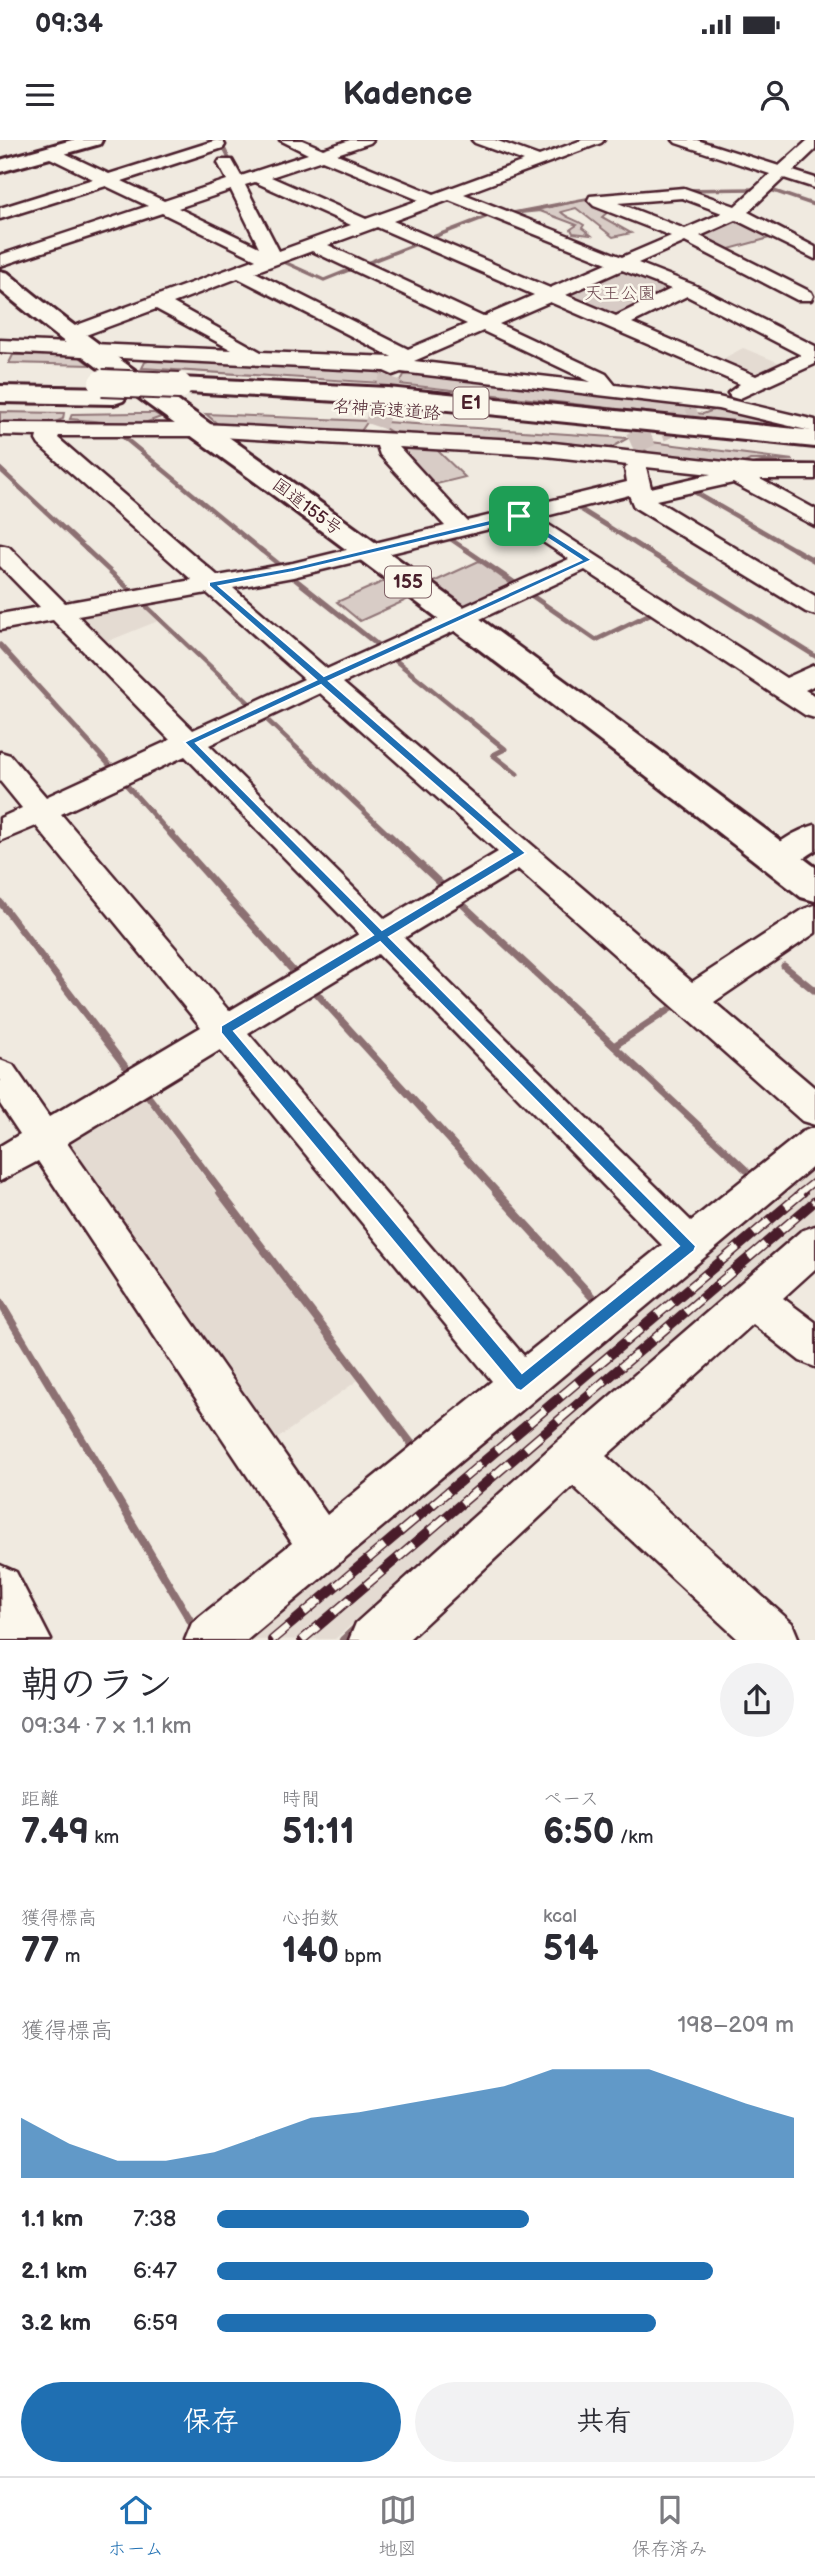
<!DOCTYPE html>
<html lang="ja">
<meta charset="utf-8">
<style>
body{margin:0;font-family:"Balsamiq Sans","Klee One",sans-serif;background:#f2f2f3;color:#2b2b33;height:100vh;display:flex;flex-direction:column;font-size:26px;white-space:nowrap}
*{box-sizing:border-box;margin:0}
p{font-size:23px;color:#7c7c81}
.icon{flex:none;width:38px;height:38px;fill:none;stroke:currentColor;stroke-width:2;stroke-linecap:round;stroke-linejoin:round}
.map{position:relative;height:1500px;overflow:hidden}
.side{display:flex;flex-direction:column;background:#fff;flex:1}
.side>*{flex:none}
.pin{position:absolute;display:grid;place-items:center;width:60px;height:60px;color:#fff;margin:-30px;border-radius:14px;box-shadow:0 4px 10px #0006}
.round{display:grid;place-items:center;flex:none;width:74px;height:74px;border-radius:37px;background:#f2f2f3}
.headline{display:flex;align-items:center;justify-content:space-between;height:119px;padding:0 21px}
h1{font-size:38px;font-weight:600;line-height:52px}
.figures{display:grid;grid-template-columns:repeat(3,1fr);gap:10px;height:119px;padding:7px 21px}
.figures div{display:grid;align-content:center}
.figures b{font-size:35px;font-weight:600}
.figures small{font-size:19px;font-weight:400}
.figures p{font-size:19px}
.chart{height:196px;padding:14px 21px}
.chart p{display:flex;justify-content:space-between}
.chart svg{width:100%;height:126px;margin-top:7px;fill:#1f6fb2;opacity:.7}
.action{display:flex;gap:14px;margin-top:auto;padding:14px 21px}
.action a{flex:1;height:80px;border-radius:42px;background:#1f6fb2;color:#fff;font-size:28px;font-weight:600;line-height:80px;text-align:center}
.action a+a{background:#f2f2f3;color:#2b2b33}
ul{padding:0 21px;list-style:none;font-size:23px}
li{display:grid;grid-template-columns:112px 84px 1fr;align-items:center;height:52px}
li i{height:18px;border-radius:9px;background:#1f6fb2}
.status{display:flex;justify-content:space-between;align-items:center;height:49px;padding:0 35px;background:#fff;direction:ltr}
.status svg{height:19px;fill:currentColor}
header{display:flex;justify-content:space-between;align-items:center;height:91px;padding:0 21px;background:#fff;font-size:32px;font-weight:600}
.tab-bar{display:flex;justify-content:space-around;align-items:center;height:98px;border-top:2px solid #e1e1e2;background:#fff;font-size:19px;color:#7c7c81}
.tab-bar a{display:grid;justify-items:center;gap:4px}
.tab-bar .active{color:#1f6fb2}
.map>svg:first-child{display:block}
</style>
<div class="status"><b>09:34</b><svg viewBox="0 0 49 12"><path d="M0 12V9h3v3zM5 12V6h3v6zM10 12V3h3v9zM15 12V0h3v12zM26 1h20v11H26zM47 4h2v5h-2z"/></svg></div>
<header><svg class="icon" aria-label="menu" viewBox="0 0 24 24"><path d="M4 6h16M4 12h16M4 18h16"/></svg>Kadence<svg class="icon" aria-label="person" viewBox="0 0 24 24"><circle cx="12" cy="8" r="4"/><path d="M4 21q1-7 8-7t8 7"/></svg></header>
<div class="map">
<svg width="815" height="1500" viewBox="0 0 815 1500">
<rect width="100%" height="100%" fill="#f0eae0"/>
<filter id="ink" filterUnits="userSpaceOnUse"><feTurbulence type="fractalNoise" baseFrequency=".0143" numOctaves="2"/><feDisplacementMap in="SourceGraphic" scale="14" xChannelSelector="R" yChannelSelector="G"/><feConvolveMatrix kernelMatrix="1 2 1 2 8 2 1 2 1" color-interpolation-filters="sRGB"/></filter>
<g filter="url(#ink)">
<g fill="#e4dbd2">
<polygon points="743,208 785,225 758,238 715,223"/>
<polygon points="143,466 158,481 101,504 76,478"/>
<polygon points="141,953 358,1240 270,1304 65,1006 68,996"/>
<polygon points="815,1025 815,1084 335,1499 249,1500"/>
</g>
<g fill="#d8ccc6" stroke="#917678" stroke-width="2">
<path d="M585,60L610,70L602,77L631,93L613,97L576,68L561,72C568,79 576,79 584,85L582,88L591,95L573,93L571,89L577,85L540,71L521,73Z"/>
<polygon points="738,77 777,96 722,111 696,97"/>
<polygon points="621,128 678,149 619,178 562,156"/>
<polygon points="76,214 90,225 9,223 13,215"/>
<polygon points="154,219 374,228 383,234 382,243 142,228 145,222"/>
<polygon points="417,232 683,264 688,268 688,272 703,274 719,268 762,278 766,286 399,244 404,235"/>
<polygon points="0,272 64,273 63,279 47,285 0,284"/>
<polygon points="137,273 154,273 161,277 139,285 70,279 72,274"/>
<polygon points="206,274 368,281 361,291 349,293 220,286"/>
<polygon points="385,282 628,298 607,310 398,296 383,287"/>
<polygon points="643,301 793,320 750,320 739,326 655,316 643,309"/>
<polygon points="393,307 437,310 465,337 429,346"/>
<polygon points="479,421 514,446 464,470 429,444"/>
<polygon points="389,439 413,457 360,481 337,462"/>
</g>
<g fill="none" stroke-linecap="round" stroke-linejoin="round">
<g stroke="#8c6f72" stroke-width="3.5">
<polyline points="220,0 232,25"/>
<polyline points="680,50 755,49"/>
<polyline points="771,50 815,65"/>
<polyline points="508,74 597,57"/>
<polyline points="428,99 493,74"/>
<polyline points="276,123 282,121 324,140 354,128"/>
<polyline points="362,125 421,102"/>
</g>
<g stroke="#8c6f72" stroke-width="4.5">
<polyline points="121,295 262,411"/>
<polyline points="744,327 763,323 815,325"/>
<polyline points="0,329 88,411"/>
<polyline points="691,350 797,411"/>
<polyline points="577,367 647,411"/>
<polyline points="449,398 468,411"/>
</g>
<g stroke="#8c6f72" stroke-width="5">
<polyline points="86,409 131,451"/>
<polyline points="260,409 281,426"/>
<polyline points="465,409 515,443"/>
<polyline points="644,409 815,516"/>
<polyline points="794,409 815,421"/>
<polyline points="286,437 291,436 379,506"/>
<polyline points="528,453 596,500 654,472"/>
<polyline points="143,463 252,566"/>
<polyline points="0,505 114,630"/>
<polyline points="390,516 505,609 493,615 517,634"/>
<polyline points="263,576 390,696"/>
<polyline points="123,641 172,696"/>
</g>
<g stroke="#8c6f72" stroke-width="7">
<polyline points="171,694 295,833"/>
<polyline points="388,694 440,743"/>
<polyline points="0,762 128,930"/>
<polyline points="460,762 746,1030"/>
<polyline points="784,826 815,851"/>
<polyline points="310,846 498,1053"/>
<polyline points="614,906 677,864"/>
<polyline points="145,952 222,1053"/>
</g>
<g stroke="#8c6f72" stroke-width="8">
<polyline points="220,1052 414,1307"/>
<polyline points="496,1052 593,1158"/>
<polyline points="0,1162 193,1485"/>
<polyline points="343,1500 358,1486"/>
</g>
<g stroke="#cfc1bc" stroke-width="22" stroke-dasharray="22 10" stroke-linecap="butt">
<polyline points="375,286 391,237"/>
<polyline points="631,304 698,273"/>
</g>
<defs>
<g id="minor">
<path d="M217,0L223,2L225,5L223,8L122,41L164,61L227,40L218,23L220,20H232L241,36L308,14L280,0H302L323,9L350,0H373L370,3L337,14L434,54L524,21L475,3L472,0H495L539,16L582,0H604L601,3L464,54L622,117L671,96L594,66L588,60L590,56L684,48L735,66L770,34L676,3L673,0H697L779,26L808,0H815V10L793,31L815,38V48L784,38L748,72L815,107V119L736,80L700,96L811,152L813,156L811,160H797L685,102L638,123L694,145L815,206V224L738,259L731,257L728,253L740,244L550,162L499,184L606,234L615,245L718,257L815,280V292L718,269L401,232L393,235L384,231L0,212V200L232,210L156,169L75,199H61L58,195L61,191L256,119L162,73L0,126V115L148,66L106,46L0,79V68L93,39L44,15L42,12L44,9H56L109,34ZM322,20L419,60L366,79L271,37ZM255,42L351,85L279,111L245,45ZM231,50L259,107L178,68ZM682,58L722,73L685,89L618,63ZM449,60L607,123L550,148L393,81ZM377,87L534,155L483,177L328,105ZM312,111L467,184L408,209L255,132ZM622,130L671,149L616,176L566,155ZM238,138L392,217L261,212L173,163ZM687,156L801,215L756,236L632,183ZM483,191L591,242L414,221Z"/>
<path d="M0,283L203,284L536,301L752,325H815V339H760L815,369V386L733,343L656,360L815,456V475L806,472L634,367L629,355L538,378L786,538L815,525V545L805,550L815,556V578L805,575L585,430L343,543L692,842L804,769L815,765V793L714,862L815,948V985L802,981L518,729L404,798L691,1081L802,992L815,987V1025L247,1500H185L192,1483L292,1403L38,1021L0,1041V1006L20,994L0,964V920L13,925L49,977L201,887L36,686L0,701V678L22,668L0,641V612L10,615L46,657L170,600L53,480L0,490V474L40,467L0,426V405L9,407L65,463L192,440L39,305L36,300L37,296L0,295ZM59,296H203L377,306L380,315L445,386L293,423L218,436L58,298ZM399,307L536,315L628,325L625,329L627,342L467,381ZM646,327L711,334L651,348ZM514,383L569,419L327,529L233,448L293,437ZM207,453L304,539L193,590L78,476ZM320,553L498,712L385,779L209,605ZM185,616L359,794L229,871L61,674ZM378,814L662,1105L524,1216L248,893ZM220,910L492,1241L327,1375L67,1003Z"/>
<path d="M815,685V711C799,721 787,732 768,727L764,719C773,703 798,690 815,685Z"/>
<polygon points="815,1086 815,1129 783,1158 815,1182 815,1227 800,1221 753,1184 606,1316 792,1483 799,1500 739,1500 573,1346 408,1500 349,1500 356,1483 558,1301 801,1091"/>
<polygon points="0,1425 16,1432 51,1500 1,1500"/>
</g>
<polygon id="major" points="72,0 102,0 100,4 0,32 0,20"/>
<g id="highway">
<path d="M0,131L8,133C103,212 207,280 307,353C477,476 647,600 815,727V761L801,757C633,625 463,496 292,369C194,296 92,228 0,150Z"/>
<polygon points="179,238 388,248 815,291 815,307 388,264 170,251 166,246 170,241"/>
<polygon points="0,246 114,248 123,251 127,256 123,261 114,264 0,262"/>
</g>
</defs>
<use href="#minor" stroke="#4a1f2b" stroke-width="5"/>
<use href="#major" stroke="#4a1f2b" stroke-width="6"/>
<use href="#highway" stroke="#4a1f2b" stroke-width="6"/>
<use href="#minor" fill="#fbf7ec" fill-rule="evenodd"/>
<use href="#major" fill="#fbf7ec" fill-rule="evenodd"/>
<use href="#highway" fill="#fbf7ec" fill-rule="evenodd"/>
<defs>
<polyline id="rail-far1" points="800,1053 815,1041"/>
<g id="rail">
<polyline points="272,1500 803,1052"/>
<polyline points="302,1500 815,1061"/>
</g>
</defs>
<use href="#rail-far1" stroke="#4a1f2b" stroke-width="8"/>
<use href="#rail" stroke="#4a1f2b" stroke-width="10"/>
<use href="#rail-far1" stroke="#fbf7ec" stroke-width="5" stroke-dasharray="17" stroke-linecap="butt"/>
<use href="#rail" stroke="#fbf7ec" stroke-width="7" stroke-dasharray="21" stroke-linecap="butt"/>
<defs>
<polyline id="highway-bridge" points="102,243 179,246"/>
</defs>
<use href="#highway-bridge" stroke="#4a1f2b" stroke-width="30" stroke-linecap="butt"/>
<use href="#highway-bridge" stroke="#fbf7ec" stroke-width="26"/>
</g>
</g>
<path fill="#1f6fb2" stroke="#fff" stroke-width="2" fill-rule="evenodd" d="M519,373L592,420L329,541L526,713L389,797L696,1106L694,1111L521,1251L516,1249L221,893V886L373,795L184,602L316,540L209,446V442L293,427ZM518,379L581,420L324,536L219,446L293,432ZM321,545L512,712L382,790L196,603ZM380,802L679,1106L522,1233L234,891Z"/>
<g text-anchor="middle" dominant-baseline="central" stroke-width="5" stroke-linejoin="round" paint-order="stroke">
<g font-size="18" fill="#6e4a52" stroke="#fbf7ec">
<text x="620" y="153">天王公園</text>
</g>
<g font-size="18" fill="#4a1f2b" stroke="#fbf7ec">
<text transform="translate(387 270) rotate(4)">名神高速道路</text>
<text transform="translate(307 367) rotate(37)">国道155号</text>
</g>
<g fill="#fbf7ec" stroke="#7f6065" stroke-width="2">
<rect x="453.5" y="247.5" width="35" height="31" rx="5"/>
<rect x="385" y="426.5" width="46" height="31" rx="5"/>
</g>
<g font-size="19" font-weight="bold" fill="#4a1f2b">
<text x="471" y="263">E1</text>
<text x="408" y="442">155</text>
</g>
</g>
</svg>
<div class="pin" style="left:519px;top:376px;background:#1e9e55"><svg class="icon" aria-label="arrive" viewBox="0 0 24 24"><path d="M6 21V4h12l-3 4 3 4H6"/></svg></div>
</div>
<section class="side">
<div class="headline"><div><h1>朝のラン</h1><p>09:34 · 7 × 1.1 km</p></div><a class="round"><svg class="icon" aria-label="share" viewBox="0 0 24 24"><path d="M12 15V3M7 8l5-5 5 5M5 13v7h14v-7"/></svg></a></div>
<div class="figures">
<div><p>距離</p><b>7.49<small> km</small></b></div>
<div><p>時間</p><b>51:11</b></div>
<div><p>ペース</p><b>6:50<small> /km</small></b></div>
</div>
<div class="figures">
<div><p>獲得標高</p><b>77<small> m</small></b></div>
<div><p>心拍数</p><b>140<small> bpm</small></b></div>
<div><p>kcal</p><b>514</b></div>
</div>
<div class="chart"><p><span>獲得標高</span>198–209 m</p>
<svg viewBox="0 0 160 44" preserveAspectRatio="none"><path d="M0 44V23L10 32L20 38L30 38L40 35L50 29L60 23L70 21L80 18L90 15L100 12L110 6L120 6L130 6L140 12L150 18L160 23V44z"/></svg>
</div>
<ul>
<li><b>1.1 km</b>7:38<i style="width:54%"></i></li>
<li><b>2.1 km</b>6:47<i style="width:86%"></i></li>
<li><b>3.2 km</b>6:59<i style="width:76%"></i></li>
</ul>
<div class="action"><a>保存</a><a>共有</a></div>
</section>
<nav class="tab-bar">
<a class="active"><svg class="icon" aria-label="home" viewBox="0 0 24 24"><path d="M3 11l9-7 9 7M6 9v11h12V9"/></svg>ホーム</a>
<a><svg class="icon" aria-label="map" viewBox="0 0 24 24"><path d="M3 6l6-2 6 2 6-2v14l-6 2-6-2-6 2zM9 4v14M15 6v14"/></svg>地図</a>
<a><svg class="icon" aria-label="saved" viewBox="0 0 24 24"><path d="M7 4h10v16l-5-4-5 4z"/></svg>保存済み</a>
</nav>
